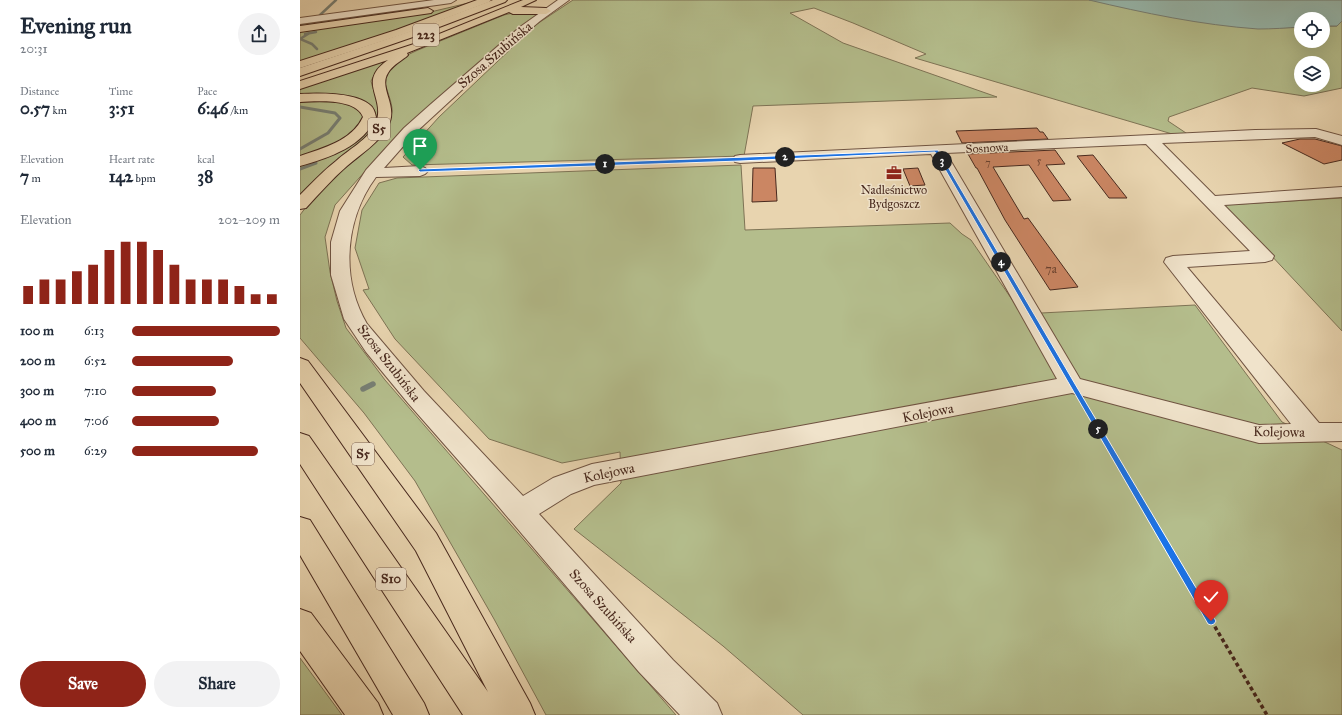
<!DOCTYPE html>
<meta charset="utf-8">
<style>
body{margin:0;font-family:"IM FELL Great Primer",serif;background:#f2f2f3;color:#1f2937;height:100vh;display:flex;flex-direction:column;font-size:15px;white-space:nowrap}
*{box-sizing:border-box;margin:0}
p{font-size:13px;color:#747a83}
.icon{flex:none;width:22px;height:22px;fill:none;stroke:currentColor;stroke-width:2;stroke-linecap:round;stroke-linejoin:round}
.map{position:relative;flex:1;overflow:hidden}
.sheet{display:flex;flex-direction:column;background:#fff;width:300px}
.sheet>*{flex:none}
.controls{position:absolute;left:994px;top:12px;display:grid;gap:8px}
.controls a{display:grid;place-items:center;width:36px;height:36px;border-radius:50%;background:#fff;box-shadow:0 4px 16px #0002;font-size:20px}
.pin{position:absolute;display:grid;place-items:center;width:34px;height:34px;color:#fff;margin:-41px -17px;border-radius:50% 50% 50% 0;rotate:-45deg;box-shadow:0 0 4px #0007}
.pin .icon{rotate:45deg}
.km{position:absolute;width:20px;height:20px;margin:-10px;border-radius:50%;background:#222;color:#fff;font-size:11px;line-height:20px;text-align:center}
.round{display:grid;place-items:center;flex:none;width:42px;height:42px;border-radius:21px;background:#f2f2f3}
.summary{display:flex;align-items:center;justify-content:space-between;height:68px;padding:0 20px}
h1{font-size:22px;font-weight:800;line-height:30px}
.figures{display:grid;grid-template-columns:repeat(3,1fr);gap:6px;height:68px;padding:4px 20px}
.figures div{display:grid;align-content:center}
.figures b{font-size:17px;font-weight:800}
.figures small{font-size:11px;font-weight:400}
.figures p{font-size:11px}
.chart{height:112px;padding:8px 20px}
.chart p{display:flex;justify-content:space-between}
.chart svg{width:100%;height:72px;margin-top:4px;stroke:#8f2418;stroke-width:6}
.button{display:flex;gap:8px;margin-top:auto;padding:8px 20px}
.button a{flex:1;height:46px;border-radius:24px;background:#8f2418;color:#fff;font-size:16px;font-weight:800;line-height:46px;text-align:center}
.button a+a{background:#f2f2f3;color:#1f2937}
ul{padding:0 20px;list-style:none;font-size:13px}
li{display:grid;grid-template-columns:64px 48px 1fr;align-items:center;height:30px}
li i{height:10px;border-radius:5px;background:#8f2418}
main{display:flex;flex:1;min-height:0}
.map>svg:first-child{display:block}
</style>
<main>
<section class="sheet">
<div class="summary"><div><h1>Evening run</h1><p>20:31</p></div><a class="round"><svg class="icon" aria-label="share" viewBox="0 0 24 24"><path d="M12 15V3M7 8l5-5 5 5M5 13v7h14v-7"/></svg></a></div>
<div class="figures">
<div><p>Distance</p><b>0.57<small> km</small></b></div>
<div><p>Time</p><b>3:51</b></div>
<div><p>Pace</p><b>6:46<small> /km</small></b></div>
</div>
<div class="figures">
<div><p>Elevation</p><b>7<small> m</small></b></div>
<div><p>Heart rate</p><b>142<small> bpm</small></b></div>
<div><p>kcal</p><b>38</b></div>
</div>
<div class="chart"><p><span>Elevation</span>202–209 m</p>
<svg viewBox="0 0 160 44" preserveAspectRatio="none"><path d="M5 44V33M15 44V29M25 44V29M35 44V24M45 44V20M55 44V11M65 44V6M75 44V6M85 44V11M95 44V20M105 44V29M115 44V29M125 44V29M135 44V33M145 44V38M155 44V38"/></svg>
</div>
<ul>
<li><b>100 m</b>6:13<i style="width:100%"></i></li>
<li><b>200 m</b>6:52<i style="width:68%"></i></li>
<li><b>300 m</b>7:10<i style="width:57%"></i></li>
<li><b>400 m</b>7:06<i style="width:59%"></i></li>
<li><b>500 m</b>6:29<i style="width:85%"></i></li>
</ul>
<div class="button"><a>Save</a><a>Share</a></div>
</section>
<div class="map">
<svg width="1042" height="715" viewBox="0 0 1042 715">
<rect width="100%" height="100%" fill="#e8d4af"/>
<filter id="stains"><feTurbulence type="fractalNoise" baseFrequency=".005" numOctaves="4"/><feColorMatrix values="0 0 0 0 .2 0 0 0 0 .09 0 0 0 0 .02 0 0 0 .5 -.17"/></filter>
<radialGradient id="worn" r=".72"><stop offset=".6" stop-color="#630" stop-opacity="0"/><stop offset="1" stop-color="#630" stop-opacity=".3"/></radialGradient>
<g fill="#b4bd8c" stroke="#7e7355" fill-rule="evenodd">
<polygon points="181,0 158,10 0,63 0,31 122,14"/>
<path d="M273,0H792L975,28L1001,27V41H1023V26H1037L1042,21V88L1004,96L952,88L869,117L868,121L889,135L879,136L615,58L626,54L553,23L514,8L490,13L543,43L697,97L453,106L444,156L112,165L103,157L139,117L237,24ZM1001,63H1023V85H1001Z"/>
<path d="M217,12L237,13V15L93,140L35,205L25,237L30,272L37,301L46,328L85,380L376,715H246L194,619L115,481L64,413L0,338V215C8,204 18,192 28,183C46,165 90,137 92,111C93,103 84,86 84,75L101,58L118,50L204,15Z"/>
<path d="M95,55C84,63 77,69 71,81C73,92 82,105 80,117C77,135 16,183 0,198V164L66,132C79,117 80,109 61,100L0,96V88Z"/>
<path d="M12,99L50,104L62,112L63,118C60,122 58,128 54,131C41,146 17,151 0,158V100Z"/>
<polygon points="441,165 445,230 650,223 662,234 671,240 722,314 895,305 982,422 1042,450 1042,715 503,715 423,646 274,529 321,483 320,452 262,463 189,439 95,339 63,290 69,289 55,248 62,210 79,183 97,178"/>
<polygon points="1042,198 1042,331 924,205"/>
<polygon points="0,658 42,715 0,715"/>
</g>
<path fill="#97b8ad" stroke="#777f74" d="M789,0H1042V21L1037,26H1023V19H1001V27C987,28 972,29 958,29C901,25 844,13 789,0Z"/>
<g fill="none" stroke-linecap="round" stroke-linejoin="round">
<g stroke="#777f74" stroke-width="2.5">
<polyline points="20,15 36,0"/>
<polyline points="0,24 121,8"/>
<polyline points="5,34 16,32"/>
<polyline points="8,34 0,39 12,44 17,49"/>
</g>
<g stroke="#777f74" stroke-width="3">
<polyline points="0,107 35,113 40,118 28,133 0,149"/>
<polyline points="0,169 16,163"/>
</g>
<polyline stroke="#777f74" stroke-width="5.5" points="63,389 73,384"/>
</g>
<g fill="#cb8663" stroke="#48291e">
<polygon points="737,128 740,132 743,132 748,139 662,143 656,131"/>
<polygon points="1000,139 1015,139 1042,146 1042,160 1024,164 982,143"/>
<polygon points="755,150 765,164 746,165 771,200 753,201 729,165 693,167 724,219 728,218 778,287 750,290 705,220 677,168 676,168 668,154"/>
<polygon points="793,155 827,198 809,198 777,156"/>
<polygon points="453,168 475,168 477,201 452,202"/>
<polygon points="618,168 625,185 610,186 603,169"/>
</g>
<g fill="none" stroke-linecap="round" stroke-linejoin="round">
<defs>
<g id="minor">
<polygon points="134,0 156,0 151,3 0,24 0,18"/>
<path d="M258,0H269L240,21L202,53L114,134L84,168L120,166L125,168L128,171L125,174L120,176L76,177C45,219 40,278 67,324L124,391L223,496L253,478L292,464L757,379L631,154L440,163L435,162L433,159L435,156L440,155L955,130L1016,129L1042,136V145L1015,137L862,143L915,196L1042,187V197L924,205L974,256L972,260L965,262L887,267L1019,423H1042V441L959,443L772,393L294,485L271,494L239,514L373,660L417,703L422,715H380L339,672L188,494L108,403L66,352L44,319L31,275V242L40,211L66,170L104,128L131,104L220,27ZM846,144L950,251L873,256L866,258L864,262L991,424L959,425L780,379L646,153Z"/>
</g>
<polygon id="major" points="193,0 207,0 205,2 113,37 0,76 0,68 105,33"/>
<g id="highway">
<polygon points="177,0 191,0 189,2 104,34 0,68 0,61 96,30"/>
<path d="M223,0H236L221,7L246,8L251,11L246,14H213L209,12L107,53L108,55L106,57C99,62 92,66 88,73C78,88 99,106 88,126C79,143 61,154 47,166C32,179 19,194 6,208L0,209V195C12,183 23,171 36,161C48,150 69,139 76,123C86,97 56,82 88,60L0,89V81L117,43Z"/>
<polygon points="128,8 133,11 131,13 0,32 0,26"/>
<path d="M0,94C20,93 55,92 70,105C74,108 75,113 76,117C64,146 29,158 0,166V156C23,148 52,141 63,117C56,98 16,101 0,102Z"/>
<polygon points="0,358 8,361 136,533 230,703 235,715 163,715 0,464 0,433 9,436 188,692 116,551 0,383"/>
<polygon points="0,517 10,520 124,703 129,715 93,715 0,555"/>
<polygon points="0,609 11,613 78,703 83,715 45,715 0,651"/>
</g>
</defs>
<use href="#minor" stroke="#705442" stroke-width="2"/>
<use href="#major" stroke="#48291e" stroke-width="2"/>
<use href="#highway" stroke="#48291e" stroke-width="2"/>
<polyline stroke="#48291e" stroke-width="1.5" stroke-dasharray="2 1.5" stroke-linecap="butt" points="135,170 428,160"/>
<polyline stroke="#48291e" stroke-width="2.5" stroke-dasharray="3 2" stroke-linecap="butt" points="784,405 834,489"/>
<polyline stroke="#48291e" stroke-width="3.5" stroke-dasharray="4 3" stroke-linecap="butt" points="833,488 967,715"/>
<use href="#minor" fill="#f0e3cb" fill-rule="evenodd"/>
<use href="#major" fill="#e8d4af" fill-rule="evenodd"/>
<use href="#highway" fill="#e8d4af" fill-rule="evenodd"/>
</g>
<polygon fill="#1a73e8" stroke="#fff" points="638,150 775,384 914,618 916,621 914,624 911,625 908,624 635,152 440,161 120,172 118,170 120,169"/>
<defs>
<symbol id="office-bare" viewBox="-9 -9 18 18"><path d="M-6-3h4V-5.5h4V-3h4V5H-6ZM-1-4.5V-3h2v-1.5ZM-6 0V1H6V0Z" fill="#8f2418" stroke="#f0e3cb" stroke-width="2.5" paint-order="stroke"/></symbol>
</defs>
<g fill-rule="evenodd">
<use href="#office-bare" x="583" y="162" width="22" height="22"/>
</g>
<g text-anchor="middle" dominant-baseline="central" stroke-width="3" stroke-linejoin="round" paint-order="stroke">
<g font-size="10" fill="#69402f">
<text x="739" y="161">5</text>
<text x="688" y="163">7</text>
</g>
<g font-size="12" fill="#48291e" stroke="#f0e3cb">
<text transform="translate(687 148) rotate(-3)">Sosnowa</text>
</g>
<g font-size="12" fill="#48291e" stroke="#f0e3cb">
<text x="594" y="190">Nadleśnictwo<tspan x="594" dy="14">Bydgoszcz</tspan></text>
</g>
<g font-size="12" fill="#69402f">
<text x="751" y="269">7a</text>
</g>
<g fill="#f0e3cb" stroke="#7a6152" stroke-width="1">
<rect x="113" y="24" width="26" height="22" rx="3"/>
<rect x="68" y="118" width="22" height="22" rx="3"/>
<rect x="52" y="443" width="22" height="22" rx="3"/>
<rect x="76" y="568" width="30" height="22" rx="3"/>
</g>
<g font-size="13" font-weight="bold" fill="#48291e">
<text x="126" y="35">223</text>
<text x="79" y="129">S5</text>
<text x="63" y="454">S5</text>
<text x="91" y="579">S10</text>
</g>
<g font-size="14" fill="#48291e" stroke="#f0e3cb">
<text transform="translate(195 55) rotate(-41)">Szosa Szubińska</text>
<text transform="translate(89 363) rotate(52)">Szosa Szubińska</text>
<text transform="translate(628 413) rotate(-11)">Kolejowa</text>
<text transform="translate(979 432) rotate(1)">Kolejowa</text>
<text transform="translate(309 473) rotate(-12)">Kolejowa</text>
<text transform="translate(303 606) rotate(48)">Szosa Szubińska</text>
</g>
</g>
<rect width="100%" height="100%" filter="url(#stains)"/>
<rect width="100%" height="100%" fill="url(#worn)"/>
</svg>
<div class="controls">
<a><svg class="icon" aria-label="locate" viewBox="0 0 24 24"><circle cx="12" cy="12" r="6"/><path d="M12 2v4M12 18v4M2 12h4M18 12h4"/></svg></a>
<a><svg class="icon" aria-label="layers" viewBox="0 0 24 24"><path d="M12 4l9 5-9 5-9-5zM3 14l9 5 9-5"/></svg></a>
</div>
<div class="pin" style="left:120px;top:170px;background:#1e9e55"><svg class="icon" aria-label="arrive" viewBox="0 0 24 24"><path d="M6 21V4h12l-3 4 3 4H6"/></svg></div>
<div class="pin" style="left:911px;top:621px;background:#d93025"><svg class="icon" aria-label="check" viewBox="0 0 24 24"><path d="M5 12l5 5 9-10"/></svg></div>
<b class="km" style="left:305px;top:164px">1</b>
<b class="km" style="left:485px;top:157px">2</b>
<b class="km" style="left:642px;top:161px">3</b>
<b class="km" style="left:701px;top:262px">4</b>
<b class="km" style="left:798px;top:429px">5</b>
</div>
</main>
